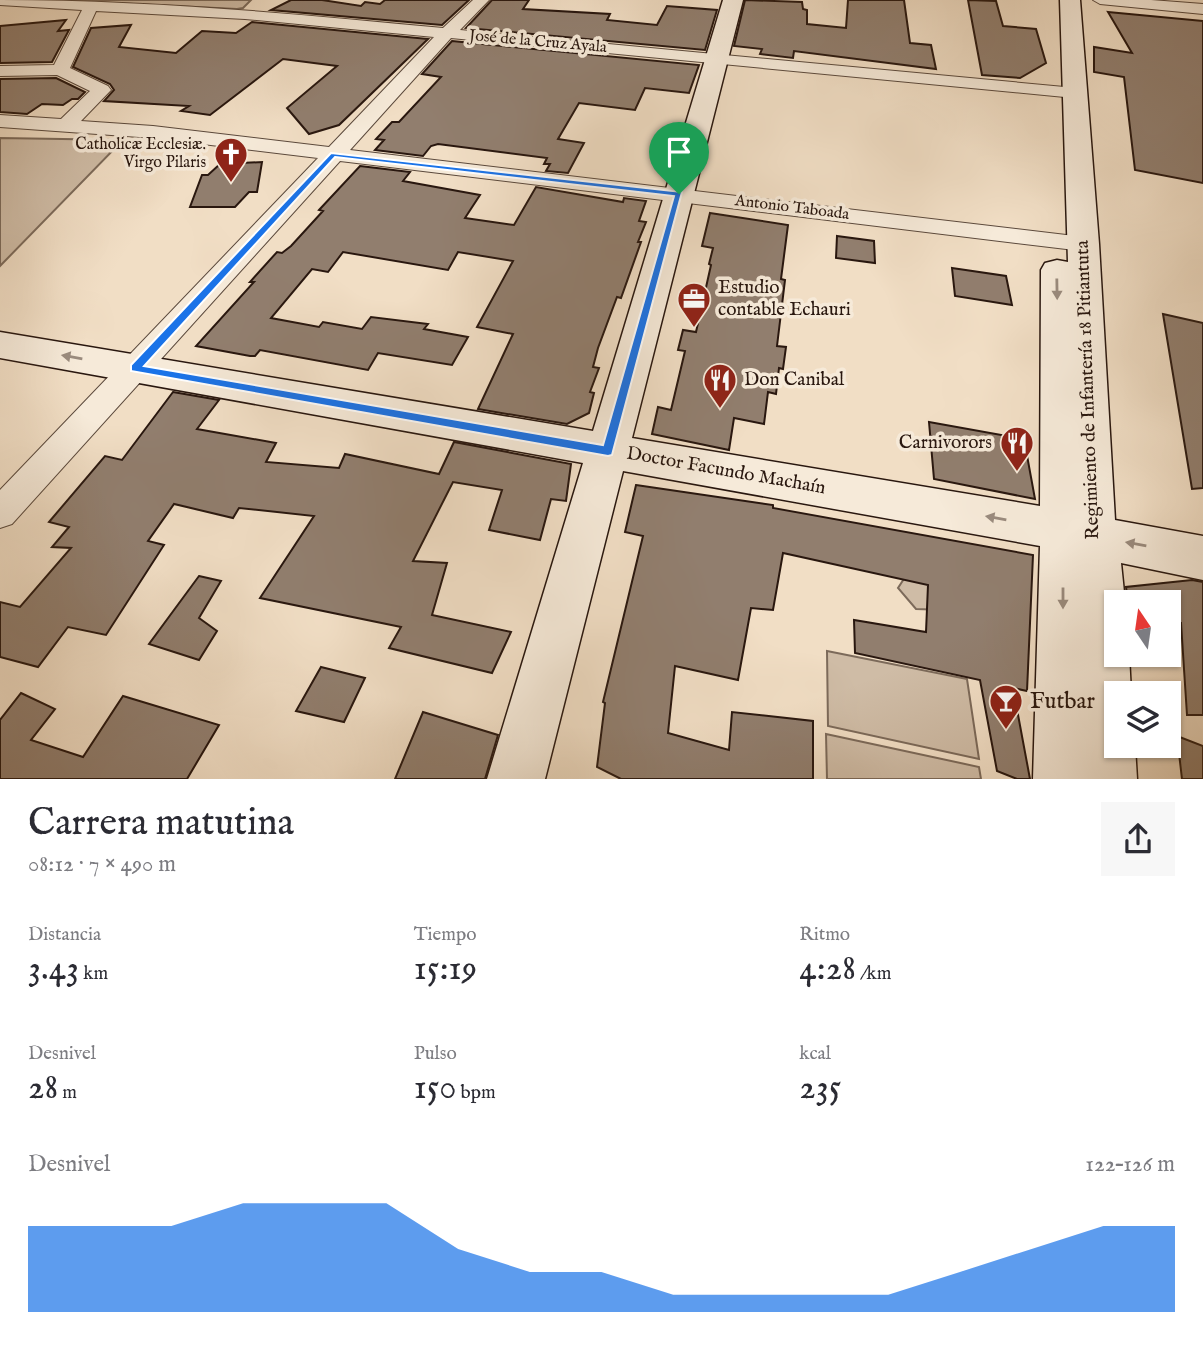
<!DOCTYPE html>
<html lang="es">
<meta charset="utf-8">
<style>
body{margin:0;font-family:"IM FELL English",serif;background:#f7f7f7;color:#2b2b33;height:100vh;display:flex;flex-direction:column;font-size:26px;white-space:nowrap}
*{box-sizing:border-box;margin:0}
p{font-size:23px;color:#7c7c81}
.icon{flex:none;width:38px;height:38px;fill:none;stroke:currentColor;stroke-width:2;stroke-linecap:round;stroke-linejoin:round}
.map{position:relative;height:779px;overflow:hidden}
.side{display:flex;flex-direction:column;background:#fff;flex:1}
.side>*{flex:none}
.needle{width:46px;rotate:347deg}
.tools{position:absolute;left:1104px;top:590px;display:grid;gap:14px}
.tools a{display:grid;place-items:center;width:77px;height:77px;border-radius:0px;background:#fff;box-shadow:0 2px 5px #0004;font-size:35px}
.pin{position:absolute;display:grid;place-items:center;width:60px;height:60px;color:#fff;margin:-72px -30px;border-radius:50% 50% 50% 0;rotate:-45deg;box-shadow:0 0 7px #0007}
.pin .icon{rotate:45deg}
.round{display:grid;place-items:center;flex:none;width:74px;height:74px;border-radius:0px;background:#f7f7f7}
.overview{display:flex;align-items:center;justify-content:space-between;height:119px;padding:0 28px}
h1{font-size:38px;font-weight:600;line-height:52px}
.metrics{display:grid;grid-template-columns:repeat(3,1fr);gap:10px;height:119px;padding:7px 28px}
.metrics div{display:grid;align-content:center}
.metrics b{font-size:35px;font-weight:600}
.metrics small{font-size:19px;font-weight:400}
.metrics p{font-size:19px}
.chart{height:196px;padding:14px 28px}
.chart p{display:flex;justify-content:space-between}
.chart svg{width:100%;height:126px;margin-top:7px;fill:#1a73e8;opacity:.7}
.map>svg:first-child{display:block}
</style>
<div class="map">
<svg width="1203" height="779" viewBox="0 0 1203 779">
<rect width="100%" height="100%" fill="#f1dec5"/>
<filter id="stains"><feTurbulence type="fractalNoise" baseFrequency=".00286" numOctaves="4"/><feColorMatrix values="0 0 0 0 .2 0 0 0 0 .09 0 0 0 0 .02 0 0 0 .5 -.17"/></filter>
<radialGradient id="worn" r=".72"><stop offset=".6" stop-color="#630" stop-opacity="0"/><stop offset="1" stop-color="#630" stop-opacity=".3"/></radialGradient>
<g fill="#cfbca6" stroke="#7c6a5a" stroke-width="2">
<polygon points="50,0 251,0 243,8 237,9"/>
<polygon points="0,138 123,140 0,266"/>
<polygon points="915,562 945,610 916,609 898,588"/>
<polygon points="827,651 967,679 979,759 828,726"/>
<polygon points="826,734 979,767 981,779 827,779"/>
</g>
<g fill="#917e6e" stroke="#29170f" stroke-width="2">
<polygon points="291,0 322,0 361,6 365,2 380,4 385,0 469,0 442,25 271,10"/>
<polygon points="492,0 529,0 523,9 610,14 607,20 657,25 667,6 717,10 705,50 466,28"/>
<polygon points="745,0 802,2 803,9 807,10 807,24 846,28 848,0 904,0 910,43 931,45 936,69 794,51 793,58 760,54 762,49 734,46"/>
<polygon points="968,0 996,1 1003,26 1036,29 1046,63 1020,78 982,75"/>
<polygon points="1108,12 1203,21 1203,183 1135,170 1124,77 1094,72 1094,47 1132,53"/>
<polygon points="66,20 58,31 69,30 52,62 0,63 0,26"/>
<polygon points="252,22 428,39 339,125 309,134 287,108 337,66 283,59 210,115 181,111 189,106 104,101 114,90 110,84 73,67 91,28 131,25 119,47 176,53 202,31 236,33"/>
<polygon points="452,41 699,65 689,93 645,88 635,110 579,103 558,139 584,143 568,173 546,171 550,164 544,164 547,158 438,144 431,146 423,156 375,150 384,140 376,139 392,122 399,122 441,77 422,74"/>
<polygon points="56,78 85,92 78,99 72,99 63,105 42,104 27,114 0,112 0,79"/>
<polygon points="262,162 257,192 249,192 235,207 190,207 202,175 208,175 220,164"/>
<polygon points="360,166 410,172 403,181 480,195 465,218 514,225 536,187 623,202 624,198 646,201 639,221 646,222 638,242 641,242 621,298 617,297 598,348 593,367 599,368 590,392 594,393 589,413 567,424 478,409 513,334 477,327 513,261 458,252 448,270 343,252 328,272 312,269 271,318 319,327 323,322 362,329 371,317 428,324 424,329 468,337 452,365 378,353 368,370 260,350 255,356 250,356 196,346 254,282 250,282 277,252 282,253 291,246 323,211 319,210"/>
<polygon points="710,213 788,225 781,279 785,280 777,346 786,347 783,369 779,368 776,394 768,392 764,424 734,418 729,450 652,434 658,407 671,410 685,351 678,350 683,330 696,332 711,265 709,264 713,248 702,246"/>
<polygon points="837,236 874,241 875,263 836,258"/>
<polygon points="952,268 1006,276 1012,305 955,296"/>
<polygon points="1163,314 1203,323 1203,488 1192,489"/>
<polygon points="173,392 219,400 197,429 276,443 266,462 339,468 345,454 439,474 454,442 571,464 566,501 551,499 540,540 489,530 502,490 453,482 413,561 447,563 432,615 511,632 492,673 389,648 401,627 260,598 314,516 239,508 233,518 174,504 148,541 164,545 106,635 68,627 38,667 0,657 0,602 20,607 71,548 52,547 69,527 49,522 105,456 122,460"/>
<polygon points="929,422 1024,439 1035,499 934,479"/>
<polygon points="636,485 773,505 773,508 1033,555 1027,691 1013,688 1030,779 1017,779 997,771 980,680 855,653 854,620 926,632 928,585 783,553 773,610 751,608 738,680 675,666 668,733 729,750 732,712 813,721 813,779 621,779 597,767 605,703 603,702 643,536 625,532"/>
<polygon points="199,576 221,581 199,618 217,631 199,660 149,644"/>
<polygon points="1192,580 1203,582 1203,715 1187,715 1181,623 1169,624 1169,602 1128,602 1126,587"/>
<polygon points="321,667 365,678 344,722 296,711"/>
<polygon points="21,693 55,709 31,740 83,757 123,696 219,725 187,779 0,779 0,720"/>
<polygon points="423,712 498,735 485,779 395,779"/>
<polygon points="1177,736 1203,746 1203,779 1182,779"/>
</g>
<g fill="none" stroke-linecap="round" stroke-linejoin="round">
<defs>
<g id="street">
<path d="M0,0C148,0 296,14 443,28L473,0H489L460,30L1075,88L1081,89L1084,93L1081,97L1075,98L451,38L350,150L1083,237L1092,239L1095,244L1092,249L1083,251L340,161L12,524L0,528V490L318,158L153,138L0,127V115L61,119L90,91L57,75L0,76V66L54,65L82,10L0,5ZM96,11L245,19L434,37L329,147L153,126L81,121L111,90L108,86L70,68Z"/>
<polygon points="1093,0 1151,0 1203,4 1203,14 1100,4"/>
</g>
<polygon id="secondary" points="723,0 743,0 632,438 1040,506 1041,270 1045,263 1057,260 1068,262 1060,0 1080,0 1099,244 1115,520 1203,536 1203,580 1121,563 1125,602 1116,602 1116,654 1129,654 1131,693 1116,693 1116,746 1135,746 1137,779 1033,779 1040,546 623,471 545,779 487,779 583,463 0,358 0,332 593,431"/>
</defs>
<use href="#street" stroke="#5b493c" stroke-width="2"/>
<use href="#secondary" stroke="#29170f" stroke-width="3"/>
<use href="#street" fill="#f6ead9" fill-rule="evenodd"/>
<use href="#secondary" fill="#f6ead9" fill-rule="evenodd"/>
</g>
<defs><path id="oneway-solid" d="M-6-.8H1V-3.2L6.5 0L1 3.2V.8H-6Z" transform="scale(1.75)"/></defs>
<g fill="#9a8b7e">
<use href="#oneway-solid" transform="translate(1057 289) rotate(89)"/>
<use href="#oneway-solid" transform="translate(72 357) rotate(-170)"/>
<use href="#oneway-solid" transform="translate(996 518) rotate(-170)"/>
<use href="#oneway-solid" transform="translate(1136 544) rotate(-170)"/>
<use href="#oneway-solid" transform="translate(1063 598) rotate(90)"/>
</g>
<path fill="#1a73e8" stroke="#fff" stroke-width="2" fill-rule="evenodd" d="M331,153L682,192L612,455L608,456L131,371V365ZM335,157L674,196L603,445L144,366Z"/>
<defs>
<symbol id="church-pin" viewBox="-11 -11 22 30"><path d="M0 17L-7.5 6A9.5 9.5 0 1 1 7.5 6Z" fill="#8f2418" stroke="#f6ead9"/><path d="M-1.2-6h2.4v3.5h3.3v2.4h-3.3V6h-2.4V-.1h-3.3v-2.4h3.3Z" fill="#fff"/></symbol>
<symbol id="office-pin" viewBox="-11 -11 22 30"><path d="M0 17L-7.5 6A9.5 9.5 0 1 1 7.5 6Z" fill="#8f2418" stroke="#f6ead9"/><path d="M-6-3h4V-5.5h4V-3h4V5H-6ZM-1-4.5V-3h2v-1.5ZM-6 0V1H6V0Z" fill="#fff"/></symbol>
<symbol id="restaurant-pin" viewBox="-11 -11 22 30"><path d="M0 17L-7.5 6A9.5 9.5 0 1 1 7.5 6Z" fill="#8f2418" stroke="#f6ead9"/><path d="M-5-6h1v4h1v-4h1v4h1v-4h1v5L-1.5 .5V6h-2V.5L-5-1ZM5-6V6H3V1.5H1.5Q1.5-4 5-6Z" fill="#fff"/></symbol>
<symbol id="bar-pin" viewBox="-11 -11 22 30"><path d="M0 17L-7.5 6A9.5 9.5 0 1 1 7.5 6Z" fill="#8f2418" stroke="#f6ead9"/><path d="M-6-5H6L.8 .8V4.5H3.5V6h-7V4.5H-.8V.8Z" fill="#fff"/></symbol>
</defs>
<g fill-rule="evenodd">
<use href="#church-pin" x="212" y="135" width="38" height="52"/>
<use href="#office-pin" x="675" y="280" width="38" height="52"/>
<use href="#restaurant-pin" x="701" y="361" width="38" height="52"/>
<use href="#restaurant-pin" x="998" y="424" width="38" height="52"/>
<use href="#bar-pin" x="987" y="682" width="38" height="52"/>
</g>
<g text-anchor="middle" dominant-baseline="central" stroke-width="7" stroke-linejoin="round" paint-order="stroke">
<g font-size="16" fill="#29170f" stroke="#f6ead9">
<text transform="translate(538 42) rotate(5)">José de la Cruz Ayala</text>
<text transform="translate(792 208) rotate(7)">Antonio Taboada</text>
</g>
<g font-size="16" fill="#29170f" stroke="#f6ead9" text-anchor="end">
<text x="206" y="145">Catholicæ Ecclesiæ.<tspan x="206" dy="18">Virgo Pilaris</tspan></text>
</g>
<g font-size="19" fill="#29170f" stroke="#f6ead9" text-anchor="start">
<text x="718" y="288">Estudio<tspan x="718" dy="22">contable Echauri</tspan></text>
<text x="744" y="380">Don Canibal</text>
<text x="992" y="443" text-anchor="end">Carnivorors</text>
</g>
<g font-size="19" fill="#29170f" stroke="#f6ead9">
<text transform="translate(1088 390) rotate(-92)">Regimiento de Infantería 18 Pitiantuta</text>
<text transform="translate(726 471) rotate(10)">Doctor Facundo Machaín</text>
</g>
<g font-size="23" fill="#29170f" stroke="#f6ead9" text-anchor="start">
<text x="1030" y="701">Futbar</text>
</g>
</g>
<rect width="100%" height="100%" filter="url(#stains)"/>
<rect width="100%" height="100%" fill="url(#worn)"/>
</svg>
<div class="tools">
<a><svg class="needle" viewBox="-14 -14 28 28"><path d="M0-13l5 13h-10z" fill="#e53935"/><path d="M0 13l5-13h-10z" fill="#7c7c81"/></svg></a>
<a><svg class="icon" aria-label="layers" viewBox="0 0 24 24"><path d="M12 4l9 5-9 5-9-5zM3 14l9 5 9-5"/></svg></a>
</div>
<div class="pin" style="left:679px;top:194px;background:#1e9e55"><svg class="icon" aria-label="arrive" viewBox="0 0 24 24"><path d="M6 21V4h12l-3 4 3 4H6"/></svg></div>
</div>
<section class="side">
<div class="overview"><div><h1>Carrera matutina</h1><p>08:12 · 7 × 490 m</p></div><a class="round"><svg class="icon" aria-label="share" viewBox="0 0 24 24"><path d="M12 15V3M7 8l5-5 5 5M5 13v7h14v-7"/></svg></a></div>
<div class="metrics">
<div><p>Distancia</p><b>3.43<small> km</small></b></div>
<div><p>Tiempo</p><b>15:19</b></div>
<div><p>Ritmo</p><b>4:28<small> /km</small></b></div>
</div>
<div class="metrics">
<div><p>Desnivel</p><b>28<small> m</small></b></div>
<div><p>Pulso</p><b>150<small> bpm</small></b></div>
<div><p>kcal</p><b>235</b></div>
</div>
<div class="chart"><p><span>Desnivel</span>122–126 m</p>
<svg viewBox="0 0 160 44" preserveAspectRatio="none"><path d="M0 44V14L10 14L20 14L30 6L40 6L50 6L60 22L70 30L80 30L90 38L100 38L110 38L120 38L130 30L140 22L150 14L160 14V44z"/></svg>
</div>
</section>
